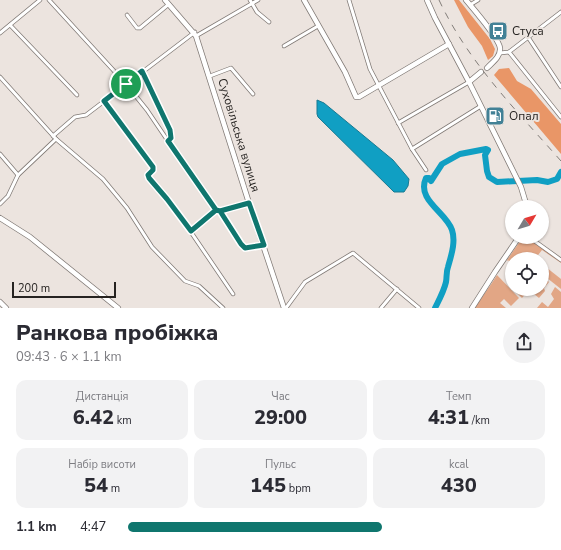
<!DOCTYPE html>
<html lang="uk">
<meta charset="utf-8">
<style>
body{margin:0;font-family:"Nunito Sans",sans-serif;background:#f2f2f3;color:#2b2b33;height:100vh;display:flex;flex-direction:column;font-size:15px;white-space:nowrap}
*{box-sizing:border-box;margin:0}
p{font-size:13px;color:#7c7c81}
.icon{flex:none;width:22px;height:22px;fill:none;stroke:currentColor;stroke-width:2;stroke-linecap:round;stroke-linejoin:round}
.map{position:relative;height:308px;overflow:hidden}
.details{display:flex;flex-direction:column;background:#fff;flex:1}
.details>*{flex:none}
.needle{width:26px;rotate:52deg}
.tools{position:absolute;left:505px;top:200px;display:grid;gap:8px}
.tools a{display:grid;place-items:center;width:44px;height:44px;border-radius:50%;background:#fff;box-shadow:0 1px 3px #0004;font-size:20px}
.scale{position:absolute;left:12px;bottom:10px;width:104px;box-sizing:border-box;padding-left:4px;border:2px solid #262321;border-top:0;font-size:11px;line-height:14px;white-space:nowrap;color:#262321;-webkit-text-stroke:3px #ece4df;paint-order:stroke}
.pin{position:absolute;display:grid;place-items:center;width:34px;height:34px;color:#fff;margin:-17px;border:2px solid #fff;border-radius:50%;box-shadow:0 1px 4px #0007}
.round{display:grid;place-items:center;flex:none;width:42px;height:42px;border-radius:21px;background:#f2f2f3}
.summary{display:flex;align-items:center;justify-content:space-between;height:68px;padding:0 16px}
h1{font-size:22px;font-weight:800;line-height:30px}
.metrics{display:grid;grid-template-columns:repeat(3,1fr);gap:6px;height:68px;padding:4px 16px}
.metrics div{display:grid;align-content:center;border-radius:10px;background:#f2f2f3;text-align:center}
.metrics b{font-size:20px;font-weight:800}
.metrics small{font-size:11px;font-weight:400}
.metrics p{font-size:11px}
ul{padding:0 16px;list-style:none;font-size:13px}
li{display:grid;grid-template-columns:64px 48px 1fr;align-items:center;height:30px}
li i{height:10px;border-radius:5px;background:#0f766e}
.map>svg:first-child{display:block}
</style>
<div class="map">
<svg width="561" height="308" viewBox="0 0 561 308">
<rect width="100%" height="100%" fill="#ece4df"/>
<g fill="#e2a685">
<polygon points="523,237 530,239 561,261 561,263 542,250 535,259 523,259 521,257 517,259 512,259 512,264 508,260 508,261 507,260"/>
<polygon points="542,264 561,279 561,289 542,274"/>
<path d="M497,275L519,298L511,306L504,299L500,303L506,308H475C482,296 490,287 497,275Z"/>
<polygon points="542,276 549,282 544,288 545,291 539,298 529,290 522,298 513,289 542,289"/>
<polygon points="555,287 561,292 561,308 537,308 542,302 548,307 554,299 551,294"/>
</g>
<g fill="#e99667">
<polygon points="454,0 459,0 490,39 495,49 493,56 488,60 482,46 468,27"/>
<polygon points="509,68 517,81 531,89 561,124 561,154 494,75 499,69"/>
</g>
<polygon fill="#109fc3" stroke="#177a92" points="317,100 324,103 393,160 409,179 408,186 404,192 394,192 318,117 317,114"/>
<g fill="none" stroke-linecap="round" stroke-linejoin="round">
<path stroke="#109fc3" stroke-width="6" d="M435,308C439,300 444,291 446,282C447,277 446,272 448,267C451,256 456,242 452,230C446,212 416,200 426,178H429L431,181L442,164L460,154L486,149L488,150L485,155L487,171L489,177L497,182L537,180L548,182L557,179L561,172"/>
<defs>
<g id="street">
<polyline points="49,0 126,84 147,110 193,178 216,210 220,211 242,246 249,248 263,245"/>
<polyline points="250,0 257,12 269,22"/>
<polyline points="349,0 370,69 412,149 426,170"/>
<polyline points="470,5 478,0"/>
<polyline points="127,15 137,28 140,28 169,4"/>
<polyline points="10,25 77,95"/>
<polyline points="0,33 40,0"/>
<polyline points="196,36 258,0"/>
<polyline points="528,37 561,87"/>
<polyline points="284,46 318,26"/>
<polyline points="509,52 561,117"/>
<polyline points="500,53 509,52 561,12"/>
<polyline points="143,71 170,130 171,138 167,141"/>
<polyline points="210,76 231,68 253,94"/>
<polyline points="0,77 56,139 103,179 127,208 152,247 185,281 199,286 223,308"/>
<polyline points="104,101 153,167 153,170 148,175 149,178 167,199 180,216 233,294"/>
<polyline points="398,123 469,82"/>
<polyline points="53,136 75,117 86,115 195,32"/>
<polyline points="412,149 481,106"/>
<polyline points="0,154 18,175"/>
<polyline points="0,204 8,196 18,175 56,139"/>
<polyline points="220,211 249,203"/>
<polyline points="191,231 216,210"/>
<polyline points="529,237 561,260"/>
<polyline points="286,308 305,282 353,253 419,308"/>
<polyline points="381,308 397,289"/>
</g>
<g id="secondary">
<polyline points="165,0 196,36 249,203 284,308"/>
<polyline points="304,0 345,72 356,97 359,97 449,44"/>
<polyline points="427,0 435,18 469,82 521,187 527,207"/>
<path d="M466,0C472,7 499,39 500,48C501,56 493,62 487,68"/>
<polyline points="469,82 481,72"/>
<polyline points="0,218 30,237 118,308"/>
<polyline points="0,302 6,308"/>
<polyline points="472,308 495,272 519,237"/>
</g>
</defs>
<use href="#street" stroke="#817a76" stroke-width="4.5"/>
<use href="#secondary" stroke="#817a76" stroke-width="6"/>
<use href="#street" stroke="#fff" stroke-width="3"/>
<use href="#secondary" stroke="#fff" stroke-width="4.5"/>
<path stroke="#827d79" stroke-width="1" stroke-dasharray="7 7" stroke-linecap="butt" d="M439,0C468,62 516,110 561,161"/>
</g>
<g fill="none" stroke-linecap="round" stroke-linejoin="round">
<defs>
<polyline id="route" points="126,84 104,101 153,167 153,170 148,175 149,178 167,199 191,231 216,210 220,211 241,244 245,248 264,245 249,203 220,211 216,210 168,141 171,138 170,130 142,71 126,84"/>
</defs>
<use href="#route" stroke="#fff" stroke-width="8"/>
<use href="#route" stroke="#0f766e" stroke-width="5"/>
</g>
<defs>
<symbol id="bus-square" viewBox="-11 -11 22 22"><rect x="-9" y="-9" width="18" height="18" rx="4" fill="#428196" stroke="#ece4df"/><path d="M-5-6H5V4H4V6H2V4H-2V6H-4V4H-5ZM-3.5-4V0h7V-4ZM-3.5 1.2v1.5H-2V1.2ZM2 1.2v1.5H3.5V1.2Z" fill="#fff"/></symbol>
<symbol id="fuel-square" viewBox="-11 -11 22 22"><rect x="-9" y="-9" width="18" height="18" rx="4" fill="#428196" stroke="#ece4df"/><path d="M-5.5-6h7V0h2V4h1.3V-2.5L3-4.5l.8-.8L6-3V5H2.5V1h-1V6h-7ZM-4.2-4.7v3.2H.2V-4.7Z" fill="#fff"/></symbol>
</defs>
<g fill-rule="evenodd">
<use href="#bus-square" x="487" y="20" width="22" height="22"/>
<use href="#fuel-square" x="484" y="105" width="22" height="22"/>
</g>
<g text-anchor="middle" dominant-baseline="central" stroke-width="4" stroke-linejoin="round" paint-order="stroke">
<g font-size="12" fill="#262321" stroke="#ece4df" text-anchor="start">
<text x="512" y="31">Стуса</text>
<text x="509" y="116">Опал</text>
</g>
<g font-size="12" fill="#262321" stroke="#ece4df">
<text transform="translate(239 135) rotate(73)">Суховільська вулиця</text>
</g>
</g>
</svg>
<div class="tools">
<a><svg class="needle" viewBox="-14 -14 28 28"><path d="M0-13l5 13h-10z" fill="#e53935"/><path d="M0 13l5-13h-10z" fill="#7c7c81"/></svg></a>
<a><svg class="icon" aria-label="locate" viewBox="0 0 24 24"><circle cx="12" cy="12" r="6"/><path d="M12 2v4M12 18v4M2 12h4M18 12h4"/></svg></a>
</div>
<div class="scale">200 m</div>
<div class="pin" style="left:126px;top:84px;background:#1e9e55"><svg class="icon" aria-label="arrive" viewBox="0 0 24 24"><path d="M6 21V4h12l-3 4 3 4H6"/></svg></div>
</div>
<section class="details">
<div class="summary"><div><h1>Ранкова пробіжка</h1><p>09:43 · 6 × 1.1 km</p></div><a class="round"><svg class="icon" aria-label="share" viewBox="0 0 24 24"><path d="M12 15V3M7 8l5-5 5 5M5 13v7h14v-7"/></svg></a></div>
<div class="metrics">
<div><p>Дистанція</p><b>6.42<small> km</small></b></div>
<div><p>Час</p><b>29:00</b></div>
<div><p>Темп</p><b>4:31<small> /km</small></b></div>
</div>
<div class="metrics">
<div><p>Набір висоти</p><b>54<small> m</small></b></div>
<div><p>Пульс</p><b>145<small> bpm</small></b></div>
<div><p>kcal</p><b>430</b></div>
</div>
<ul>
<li><b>1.1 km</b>4:47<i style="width:61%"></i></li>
</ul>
</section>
